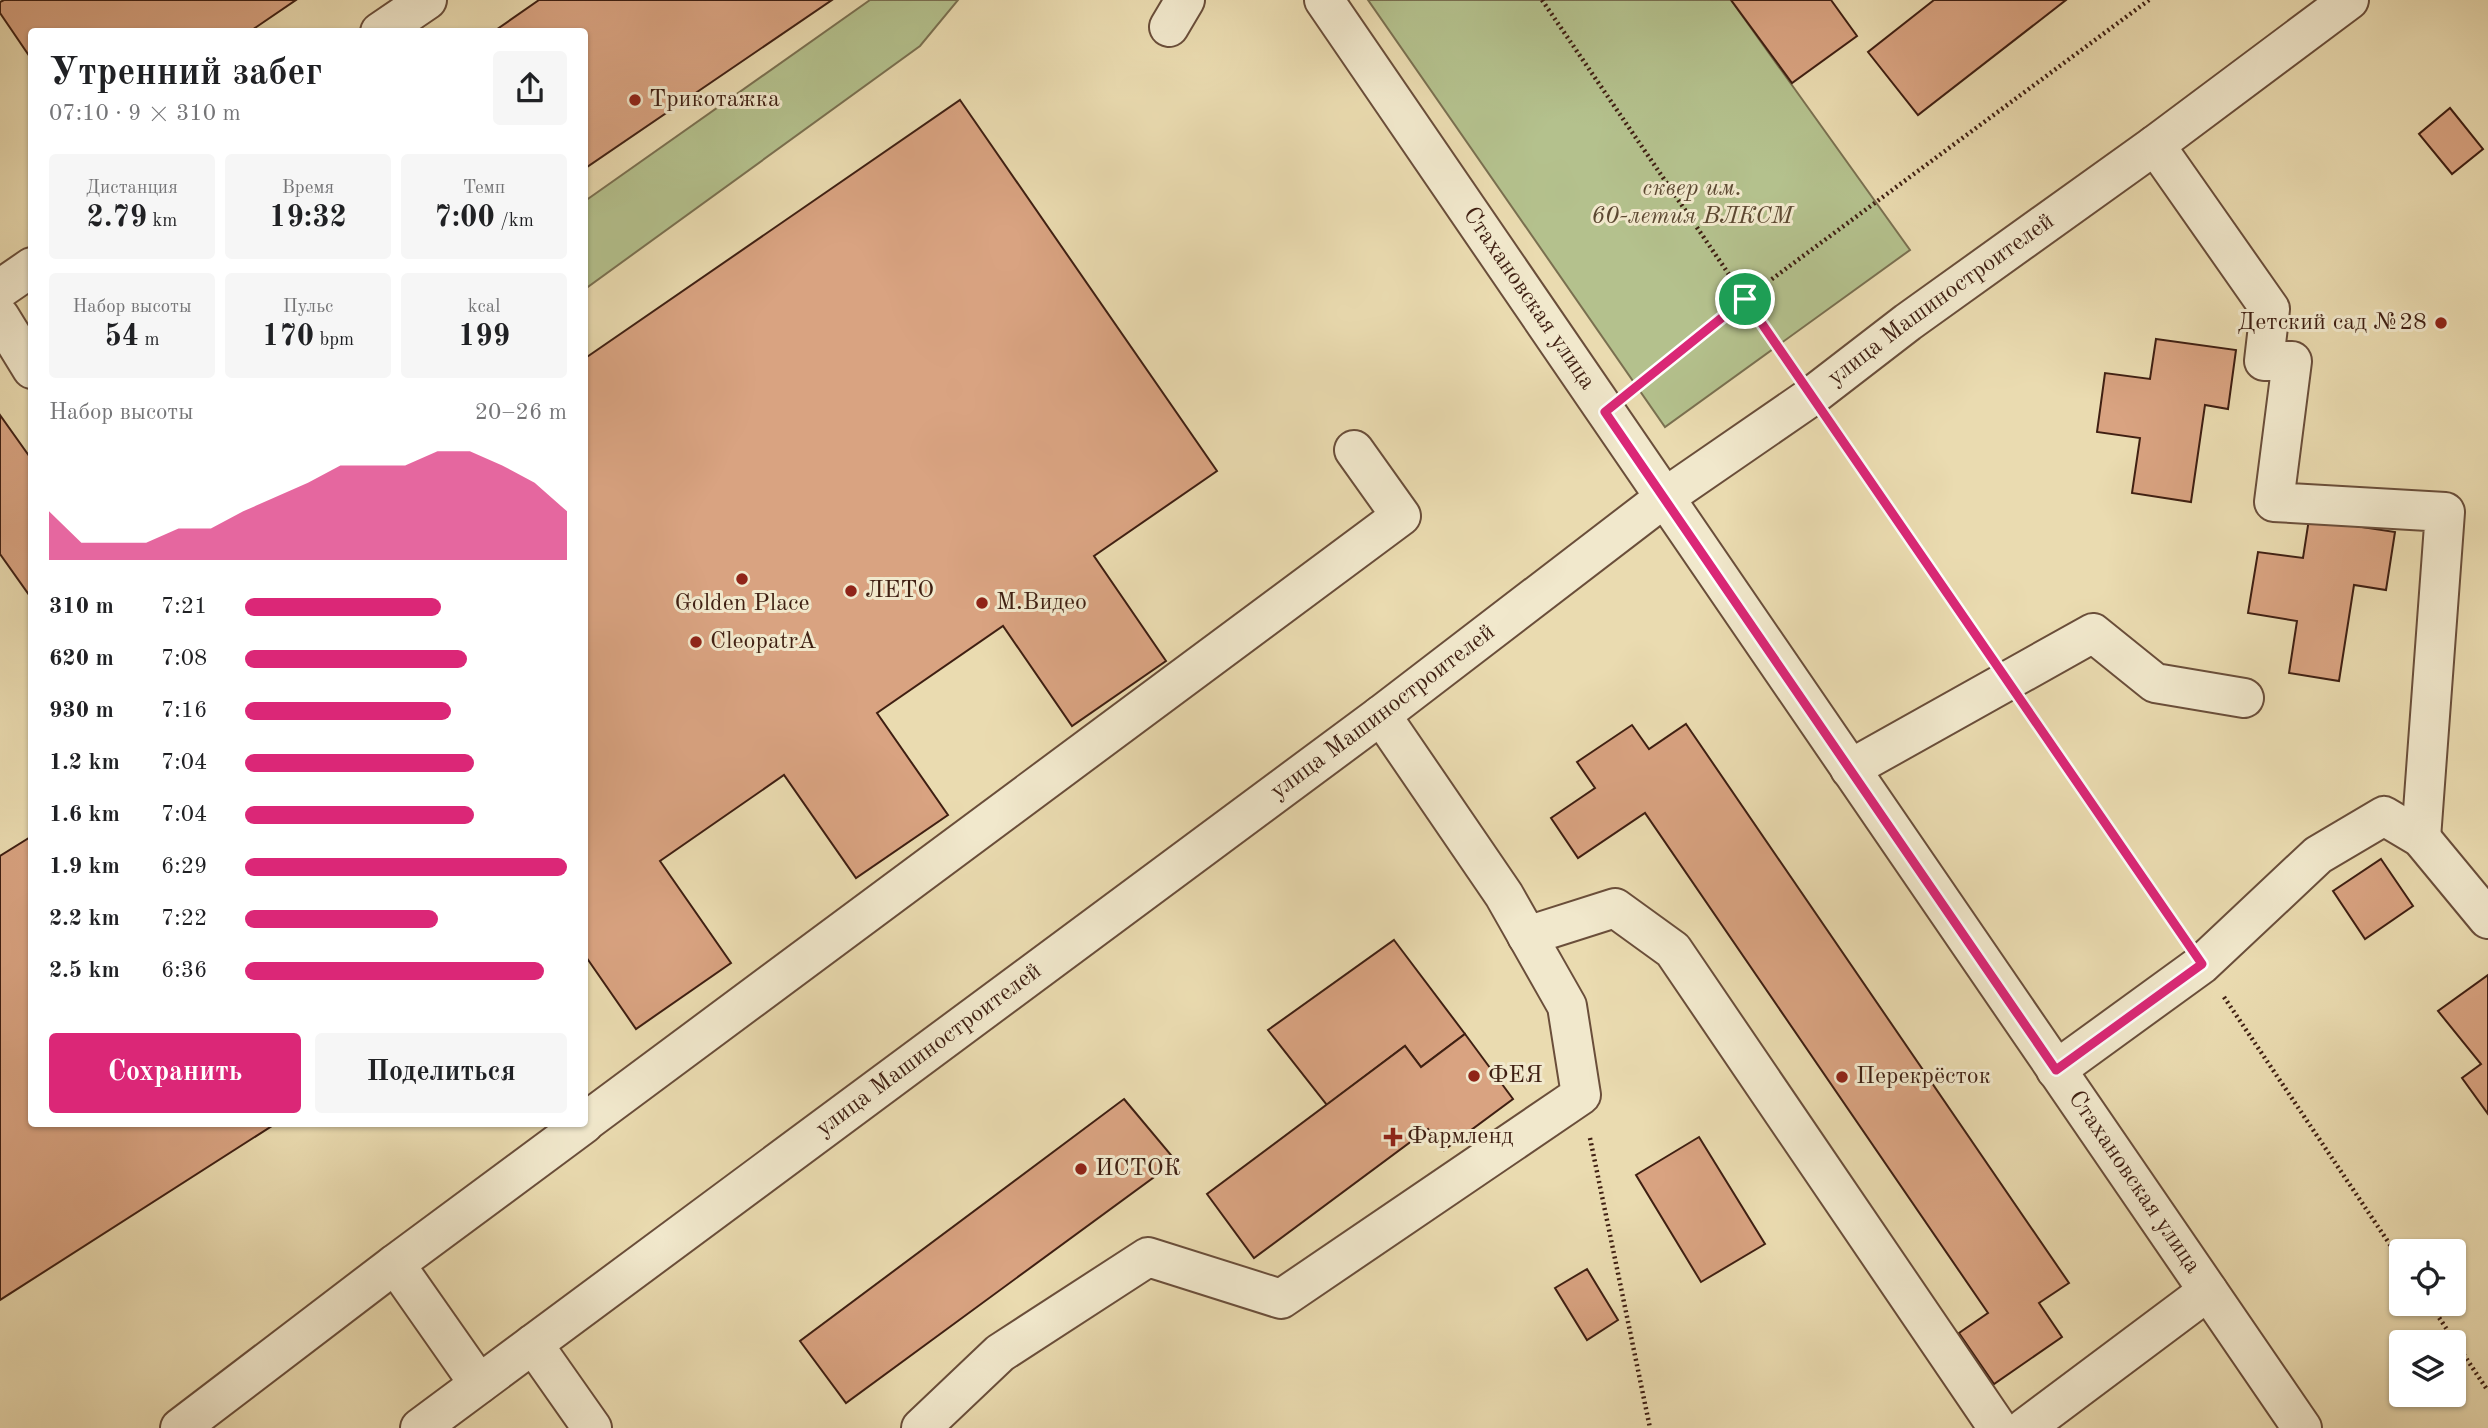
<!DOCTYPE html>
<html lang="ru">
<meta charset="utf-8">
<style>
body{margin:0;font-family:"Old Standard TT",serif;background:#f6f6f6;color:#202124;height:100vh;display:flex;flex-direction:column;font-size:26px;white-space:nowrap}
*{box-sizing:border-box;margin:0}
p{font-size:23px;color:#757577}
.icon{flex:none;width:38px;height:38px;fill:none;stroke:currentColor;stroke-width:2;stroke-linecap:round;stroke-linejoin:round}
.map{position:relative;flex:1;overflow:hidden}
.side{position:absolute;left:28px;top:28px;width:560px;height:1099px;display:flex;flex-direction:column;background:#fff;border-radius:7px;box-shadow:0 2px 5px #0004}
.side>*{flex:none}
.controls{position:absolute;left:2389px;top:1239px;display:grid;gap:14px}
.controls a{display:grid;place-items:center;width:77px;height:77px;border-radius:7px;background:#fff;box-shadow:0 2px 5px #0004;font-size:35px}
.pin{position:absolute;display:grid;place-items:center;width:60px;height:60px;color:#fff;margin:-30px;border:4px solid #fff;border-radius:50%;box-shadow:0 2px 7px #0007}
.round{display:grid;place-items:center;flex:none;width:74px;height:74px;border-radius:7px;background:#f6f6f6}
.overview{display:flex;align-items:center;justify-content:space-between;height:119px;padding:0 21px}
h1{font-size:38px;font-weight:800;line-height:52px}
.figures{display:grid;grid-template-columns:repeat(3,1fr);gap:10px;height:119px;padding:7px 21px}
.figures div{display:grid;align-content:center;border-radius:7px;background:#f6f6f6;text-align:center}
.figures b{font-size:30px;font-weight:800}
.figures small{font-size:19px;font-weight:400}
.figures p{font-size:19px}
.chart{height:196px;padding:14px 21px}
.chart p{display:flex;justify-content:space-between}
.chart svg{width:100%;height:126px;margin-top:7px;fill:#db2777;opacity:.7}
.action{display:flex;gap:14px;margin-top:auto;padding:14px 21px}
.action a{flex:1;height:80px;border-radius:7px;background:#db2777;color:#fff;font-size:28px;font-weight:800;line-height:80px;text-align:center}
.action a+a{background:#f6f6f6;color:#202124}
ul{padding:0 21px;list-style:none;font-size:23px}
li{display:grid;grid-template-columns:112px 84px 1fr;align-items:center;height:52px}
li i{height:18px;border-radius:9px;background:#db2777}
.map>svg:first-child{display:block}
</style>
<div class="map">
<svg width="2488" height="1428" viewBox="0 0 2488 1428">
<rect width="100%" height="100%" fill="#eadbb0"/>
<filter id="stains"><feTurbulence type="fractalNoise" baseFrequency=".00286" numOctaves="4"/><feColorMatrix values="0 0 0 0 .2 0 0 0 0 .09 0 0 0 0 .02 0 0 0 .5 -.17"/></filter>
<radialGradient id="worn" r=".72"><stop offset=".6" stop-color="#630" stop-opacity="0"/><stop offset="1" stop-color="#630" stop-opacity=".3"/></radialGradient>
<g fill="#b4c18d" stroke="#7a7050" stroke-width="2">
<polygon points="870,0 958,0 920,46 585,289 585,201"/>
<polygon points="1368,0 1731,0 1910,250 1665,427"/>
</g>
<g fill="#d9a381" stroke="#3f1f12" stroke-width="2">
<polygon points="4,0 296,0 249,32 32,32 32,60 0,13 0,2"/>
<polygon points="539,0 832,0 584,169 584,32 493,32"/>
<polygon points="1731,0 1831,0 1857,36 1792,83"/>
<polygon points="1934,0 2066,0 1918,115 1868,52"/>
<polygon points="960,100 1217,471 1094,556 1166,661 1072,726 1003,626 877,713 948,815 856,878 784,775 660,861 731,963 636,1029 584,954 584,359"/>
<polygon points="2450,108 2483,149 2452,174 2419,134"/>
<polygon points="2156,339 2236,350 2228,409 2205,405 2191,502 2132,493 2140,438 2097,432 2105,373 2150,379"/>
<polygon points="0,415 32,460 32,599 0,554"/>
<polygon points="2309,519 2395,532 2386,590 2354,585 2339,681 2289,673 2297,621 2248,613 2258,552 2303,558"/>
<polygon points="1686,724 2069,1283 2039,1303 2062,1337 1994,1384 1959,1333 1988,1313 1645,813 1578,858 1551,818 1595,788 1577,762 1632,725 1649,749"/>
<polygon points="32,836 32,1124 275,1124 0,1300 0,856"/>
<polygon points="2381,859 2413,906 2365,939 2333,891"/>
<polygon points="1394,940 1465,1034 1421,1067 1405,1046 1327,1105 1268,1030"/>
<polygon points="2488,975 2488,1114 2462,1078 2481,1064 2438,1011"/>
<polygon points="1465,1034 1513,1099 1444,1150 1428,1129 1254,1258 1207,1194 1405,1046 1421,1067"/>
<polygon points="1124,1099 1176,1161 846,1403 800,1341"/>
<polygon points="1699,1137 1765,1244 1701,1282 1636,1175"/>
<polygon points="1587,1269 1618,1320 1587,1340 1555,1288"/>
</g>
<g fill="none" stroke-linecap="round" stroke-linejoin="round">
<defs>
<g id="minor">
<path id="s1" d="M1324,0L2302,1428"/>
<polyline points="1169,27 1185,0"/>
<polyline points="380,32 427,0"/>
<polyline points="2155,145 2270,309 2264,361 2292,361 2274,502 2445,512 2421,838"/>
<polyline points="0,289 32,267"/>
<polyline points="0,317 32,369"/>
<polyline points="1850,769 2093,633 2155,683 2244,698"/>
<polyline points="1527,936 1615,908 1673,950 1998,1428"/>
<polyline points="2056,1070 2202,964 2318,855 2384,816 2421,838 2488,919"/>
<polyline points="584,1123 1401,516 1354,450"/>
<polyline points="533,1344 592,1428"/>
<polyline points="479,1384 395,1264 584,1124"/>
<polyline points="180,1428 395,1264"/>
<path id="s2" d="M420,1428L1381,715L1664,498L1812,396L1908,322L2155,145L2349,0"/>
<polyline points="921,1428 1000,1353 1148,1257 1281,1299 1581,1095 1567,1006 1504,895 1381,715"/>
<polyline points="2025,1428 2208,1291"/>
</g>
</defs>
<use href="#minor" stroke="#6a4e3a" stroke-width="42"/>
<g stroke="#3f1f12" stroke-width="4.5" stroke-dasharray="2 3.5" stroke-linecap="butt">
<polyline points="1542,0 1790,364"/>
<polyline points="1638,385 1745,299 2149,0"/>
<polyline points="1835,428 1986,649"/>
<polyline points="2031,714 2180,932"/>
<polyline points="2224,997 2401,1261"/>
<polyline points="1590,1138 1650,1428"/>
<polyline points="2430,1304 2488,1391"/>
</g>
<use href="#minor" stroke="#f1e8cc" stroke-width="38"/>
</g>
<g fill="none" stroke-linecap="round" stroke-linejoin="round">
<defs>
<polygon id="route" points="1745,299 2202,964 2056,1070 1605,412"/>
</defs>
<use href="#route" stroke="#fff" stroke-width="14"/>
<use href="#route" stroke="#db2777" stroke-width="9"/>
</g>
<g fill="#8f2418" stroke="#f1e8cc" stroke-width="2.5">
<circle cx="635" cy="100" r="7"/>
<circle cx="2441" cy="323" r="7"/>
<circle cx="742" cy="579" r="7"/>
<circle cx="851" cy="591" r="7"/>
<circle cx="982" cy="603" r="7"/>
<circle cx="696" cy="642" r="7"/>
<circle cx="1474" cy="1076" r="7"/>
<circle cx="1842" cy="1077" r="7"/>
<path d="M1389.5 1126.5h7v7h7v7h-7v7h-7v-7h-7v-7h7z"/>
<circle cx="1081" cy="1169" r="7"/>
</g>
<g text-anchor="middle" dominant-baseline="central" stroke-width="6" stroke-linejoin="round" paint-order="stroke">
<g font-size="24" fill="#3f1f12" stroke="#f1e8cc" text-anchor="start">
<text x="649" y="100">Трикотажка</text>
<text x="2427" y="323" text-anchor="end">Детский сад №28</text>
<text x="865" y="591">ЛЕТО</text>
<text x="996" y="603">М.Видео</text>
<text x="742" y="604" text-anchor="middle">Golden Place</text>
<text x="710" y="642">CleopatrA</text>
<text x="1488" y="1076">ФЕЯ</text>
<text x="1856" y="1077">Перекрёсток</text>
<text x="1407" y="1137">Фармленд</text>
<text x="1095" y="1169">ИСТОК</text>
</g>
<g font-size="24" font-style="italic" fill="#5c4831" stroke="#f1e8cc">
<text x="1692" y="189">сквер им.<tspan x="1692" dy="28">60-летия ВЛКСМ</tspan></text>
</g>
<g font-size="24" fill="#3f1f12" stroke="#f1e8cc">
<text stroke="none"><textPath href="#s1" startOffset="362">Стахановская улица</textPath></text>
<text stroke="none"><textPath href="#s2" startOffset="1894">улица Машиностроителей</textPath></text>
<text stroke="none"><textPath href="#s2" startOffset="1200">улица Машиностроителей</textPath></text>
<text stroke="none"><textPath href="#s2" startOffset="634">улица Машиностроителей</textPath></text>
<text stroke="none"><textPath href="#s1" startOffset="1433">Стахановская улица</textPath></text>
</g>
</g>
<rect width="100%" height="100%" filter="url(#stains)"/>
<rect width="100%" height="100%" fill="url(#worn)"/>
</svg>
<div class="controls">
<a><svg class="icon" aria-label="locate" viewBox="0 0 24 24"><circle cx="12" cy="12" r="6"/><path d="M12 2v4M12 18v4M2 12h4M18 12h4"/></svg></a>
<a><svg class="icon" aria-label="layers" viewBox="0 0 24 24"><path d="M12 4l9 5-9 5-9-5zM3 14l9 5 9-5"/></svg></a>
</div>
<div class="pin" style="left:1745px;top:299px;background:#1e9e55"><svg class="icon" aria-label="arrive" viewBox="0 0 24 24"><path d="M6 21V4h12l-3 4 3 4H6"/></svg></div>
<section class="side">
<div class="overview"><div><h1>Утренний забег</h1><p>07:10 · 9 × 310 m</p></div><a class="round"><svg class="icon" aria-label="share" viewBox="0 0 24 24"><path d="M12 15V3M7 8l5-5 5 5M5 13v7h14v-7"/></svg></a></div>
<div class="figures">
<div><p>Дистанция</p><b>2.79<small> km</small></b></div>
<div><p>Время</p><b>19:32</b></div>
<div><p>Темп</p><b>7:00<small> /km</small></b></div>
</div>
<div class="figures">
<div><p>Набор высоты</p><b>54<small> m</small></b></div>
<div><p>Пульс</p><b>170<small> bpm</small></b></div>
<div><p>kcal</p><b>199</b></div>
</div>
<div class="chart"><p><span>Набор высоты</span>20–26 m</p>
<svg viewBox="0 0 160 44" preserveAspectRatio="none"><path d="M0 44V27L10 38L20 38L30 38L40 33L50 33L60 27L70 22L80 17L90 11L100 11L110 11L120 6L130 6L140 11L150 17L160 27V44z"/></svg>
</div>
<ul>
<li><b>310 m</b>7:21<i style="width:61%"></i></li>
<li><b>620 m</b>7:08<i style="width:69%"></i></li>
<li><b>930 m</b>7:16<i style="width:64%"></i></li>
<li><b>1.2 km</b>7:04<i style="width:71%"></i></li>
<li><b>1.6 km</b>7:04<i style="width:71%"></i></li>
<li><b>1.9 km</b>6:29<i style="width:100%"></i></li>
<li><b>2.2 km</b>7:22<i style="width:60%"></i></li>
<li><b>2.5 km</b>6:36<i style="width:93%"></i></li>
</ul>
<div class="action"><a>Сохранить</a><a>Поделиться</a></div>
</section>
</div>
